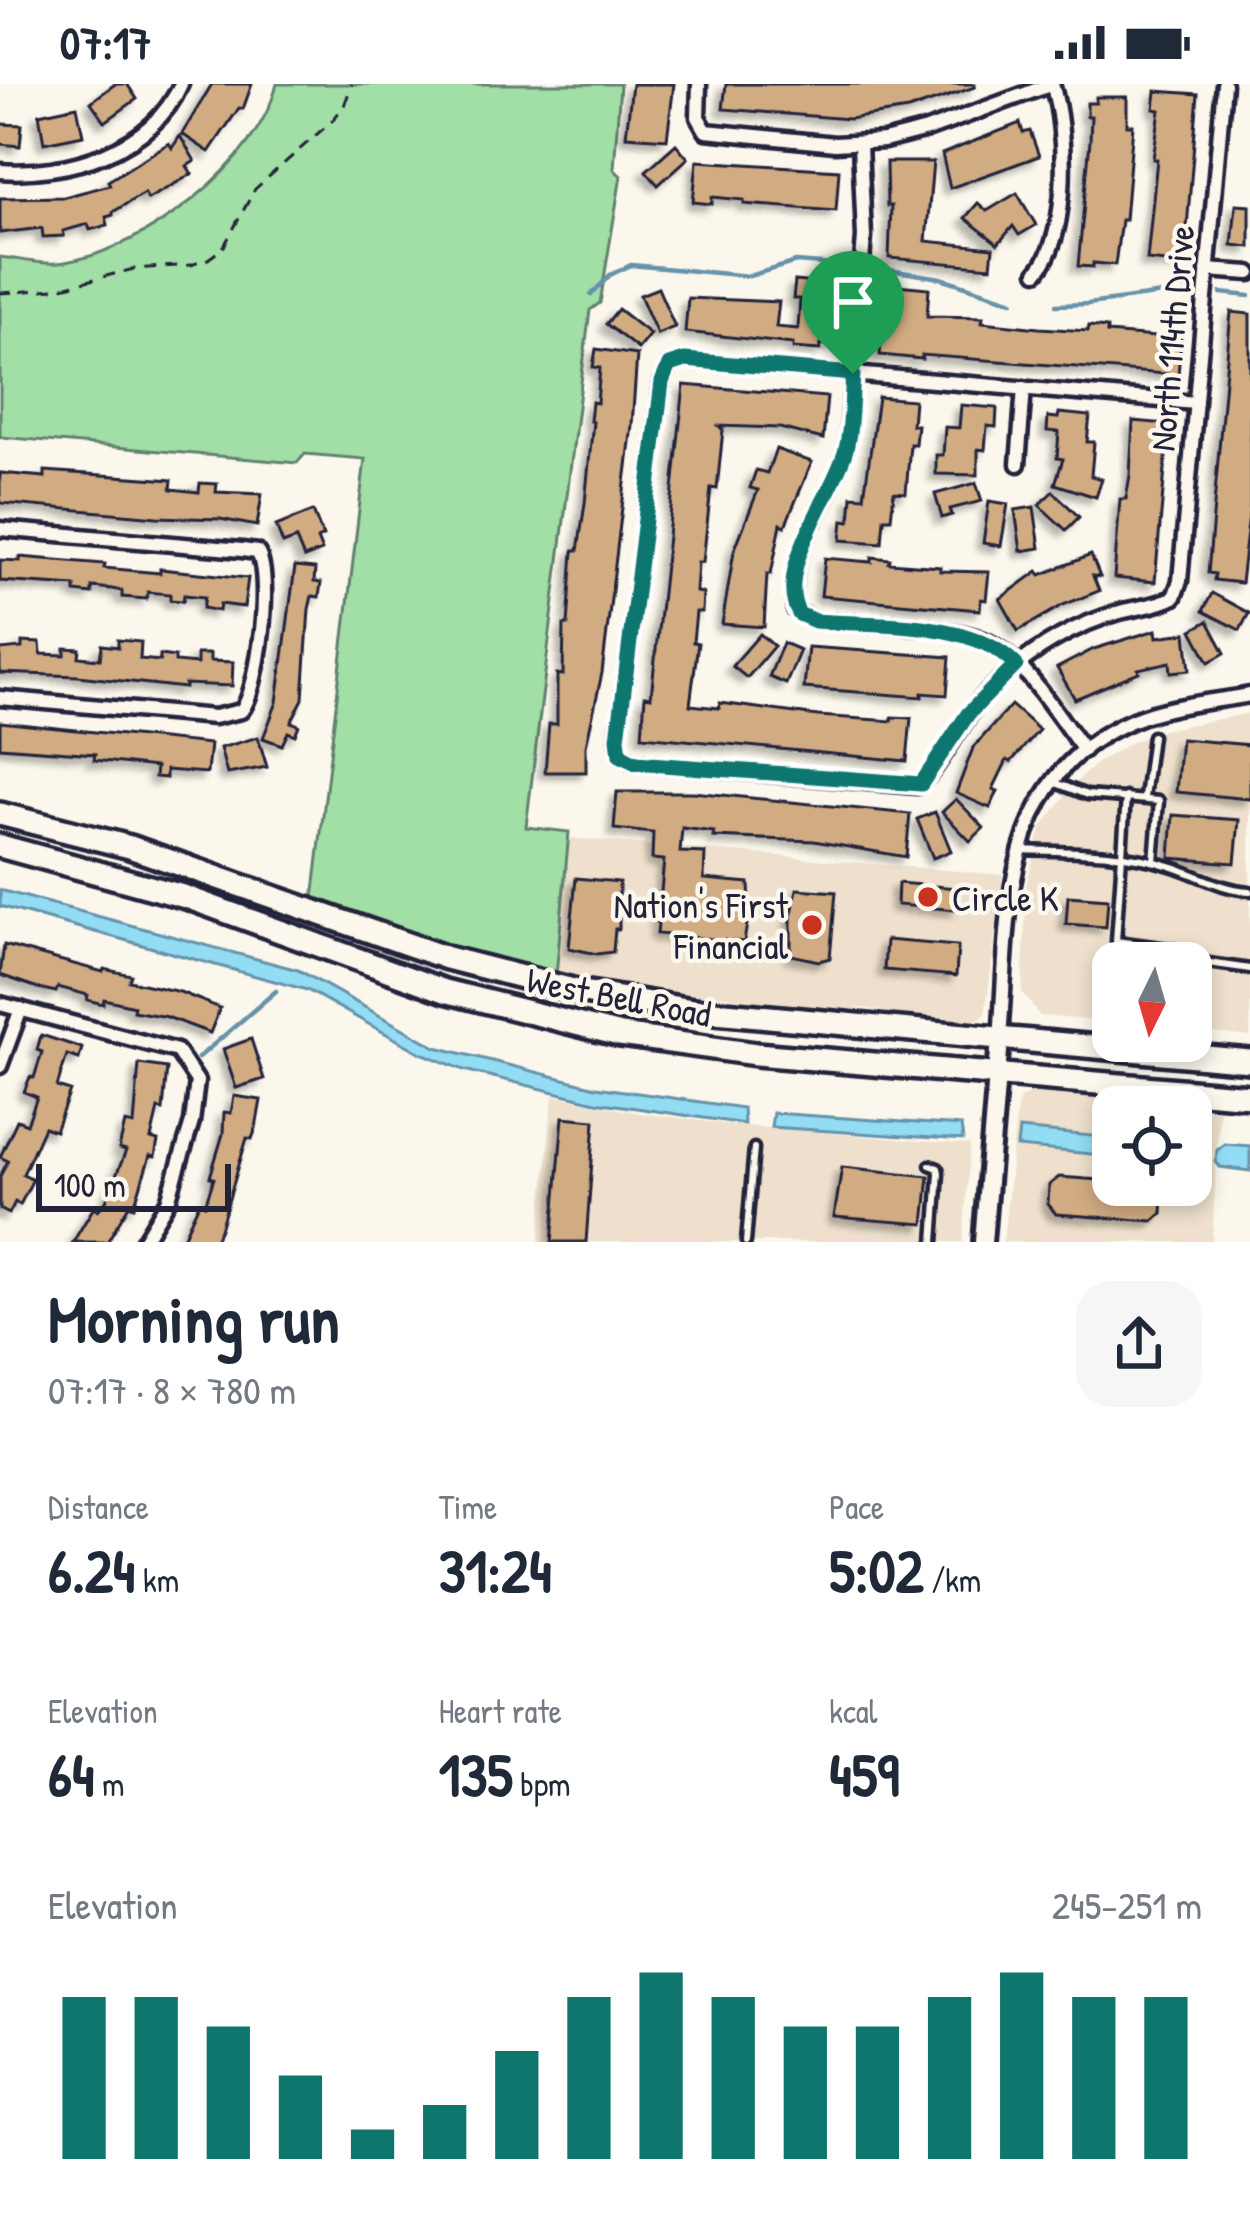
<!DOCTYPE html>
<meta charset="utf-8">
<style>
body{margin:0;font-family:"Patrick Hand",sans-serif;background:#f6f6f7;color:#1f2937;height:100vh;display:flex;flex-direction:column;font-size:45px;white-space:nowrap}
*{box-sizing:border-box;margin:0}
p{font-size:39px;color:#747a83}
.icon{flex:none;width:66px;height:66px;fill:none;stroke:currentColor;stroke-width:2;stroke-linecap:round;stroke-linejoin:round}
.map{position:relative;height:1158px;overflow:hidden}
.side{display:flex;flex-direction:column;background:#fff;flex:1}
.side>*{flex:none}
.needle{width:78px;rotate:185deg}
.tools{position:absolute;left:1092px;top:858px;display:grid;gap:24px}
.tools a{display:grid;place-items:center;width:120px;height:120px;border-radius:24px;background:#fff;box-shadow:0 6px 18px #0003;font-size:60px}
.scale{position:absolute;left:36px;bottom:30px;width:195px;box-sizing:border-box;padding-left:12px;border:6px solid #22223b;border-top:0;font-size:33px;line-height:42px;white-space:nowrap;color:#22223b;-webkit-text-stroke:9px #fbf7ec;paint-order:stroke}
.pin{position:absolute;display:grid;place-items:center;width:102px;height:102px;color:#fff;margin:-123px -51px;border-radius:50% 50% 50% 0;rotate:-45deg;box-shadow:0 0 12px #0007}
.pin .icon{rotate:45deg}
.round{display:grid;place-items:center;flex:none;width:126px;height:126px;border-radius:36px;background:#f6f6f7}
.overview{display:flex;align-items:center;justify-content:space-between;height:204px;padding:0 48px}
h1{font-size:66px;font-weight:700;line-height:90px}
.figures{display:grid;grid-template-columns:repeat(3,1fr);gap:18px;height:204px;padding:12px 48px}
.figures div{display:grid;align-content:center}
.figures b{font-size:60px;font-weight:700}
.figures small{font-size:33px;font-weight:400}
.figures p{font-size:33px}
.chart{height:336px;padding:24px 48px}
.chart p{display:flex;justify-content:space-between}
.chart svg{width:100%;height:216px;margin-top:12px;stroke:#0f766e;stroke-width:6}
.status{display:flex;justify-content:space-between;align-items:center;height:84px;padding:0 60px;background:#fff;direction:ltr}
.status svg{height:33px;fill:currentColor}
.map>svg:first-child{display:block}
</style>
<div class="status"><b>07:17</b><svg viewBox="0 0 49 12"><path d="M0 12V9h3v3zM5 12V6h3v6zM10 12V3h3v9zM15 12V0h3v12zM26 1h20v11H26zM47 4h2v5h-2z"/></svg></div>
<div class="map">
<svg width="1250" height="1158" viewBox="0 0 1250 1158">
<defs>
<filter id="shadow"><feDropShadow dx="-6" dy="6" stdDeviation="3" flood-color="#0004"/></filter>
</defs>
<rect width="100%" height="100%" fill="#fbf7ec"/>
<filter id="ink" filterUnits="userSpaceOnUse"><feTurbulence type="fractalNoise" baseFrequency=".00833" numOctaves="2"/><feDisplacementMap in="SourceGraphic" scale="24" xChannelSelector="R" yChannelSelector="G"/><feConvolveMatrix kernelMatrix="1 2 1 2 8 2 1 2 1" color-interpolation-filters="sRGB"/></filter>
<g filter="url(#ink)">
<g fill="#eee0cc">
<polygon points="1250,629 1250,953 1191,946 1191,879 1113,879 1113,938 1040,932 1022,908 1027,799 1041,745 1074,700 1098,678 1130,659 1163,646"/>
<polygon points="568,754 1003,791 985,931 970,940 861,924 825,929 720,911 668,912 556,892"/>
<polygon points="1035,1006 1096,1011 1154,1023 1113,1023 1113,1101 1191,1101 1191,1025 1219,1025 1212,1158 1003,1158 1017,1023 1020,1015"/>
<polygon points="553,1011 633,1028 732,1041 970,1061 963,1158 539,1158"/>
</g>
<path fill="#a1dfa6" stroke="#628070" stroke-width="3" d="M277,0H620L614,85L621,92L600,219L590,226L526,743L569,748L556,892L450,863L313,816L365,375L305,370L297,379L0,353V173C20,175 45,182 65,178C146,165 257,81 277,0Z"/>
<g fill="#93ddf4" stroke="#6692aa" stroke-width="3">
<polygon points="0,806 298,886 436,963 596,1003 743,1024 744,1040 596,1018 464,986 421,969 307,906 0,822"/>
<polygon points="773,1029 961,1042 963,1056 771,1043"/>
<polygon points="1019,1045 1113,1054 1113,1072 1017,1063"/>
<polygon points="1225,1060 1250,1062 1250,1087 1220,1083 1216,1078 1217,1066"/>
</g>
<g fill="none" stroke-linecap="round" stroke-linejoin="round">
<g stroke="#6692aa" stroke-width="4.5">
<polyline points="876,184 941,194 1013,217"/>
<polyline points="1221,209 1250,212"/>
<polyline points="591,211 610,191 631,181 749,192 796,178 847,182"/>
<polyline points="1056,221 1088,220 1192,206"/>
<polyline points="198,974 276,907"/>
</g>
</g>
<g fill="#d1ac83" stroke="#22223b" stroke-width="3" filter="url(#shadow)">
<polygon points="115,0 127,0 137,15 105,38 91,18"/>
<polygon points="212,0 252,0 243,25 239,24 209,68 182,50"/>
<polygon points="632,0 674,0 667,55 626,52"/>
<polygon points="726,0 975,0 975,3 908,26 849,35 723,25"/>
<polygon points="1156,7 1198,10 1184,180 1147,176 1157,75 1153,75 1160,26 1154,25"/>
<polygon points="1096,13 1127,13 1127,41 1133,41 1125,136 1121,136 1115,181 1093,179 1093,183 1078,182 1090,57 1091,32 1087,32 1087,19 1096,19"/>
<polygon points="77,22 83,51 44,59 39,30"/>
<polygon points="1020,39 1023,49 1030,47 1039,72 950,104 942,70"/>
<polygon points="0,40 22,41 20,62 0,60"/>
<polygon points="180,52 195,77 187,82 192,90 148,115 144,109 113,128 113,131 106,133 108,141 90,146 88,140 63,147 64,152 43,153 42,144 0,149 0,114 64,113 110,101 108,97 169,59 172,64"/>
<polygon points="676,60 688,74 658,101 646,87"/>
<polygon points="697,77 839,86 836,127 744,120 744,116 712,113 712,120 693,118"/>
<polygon points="886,78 933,78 926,157 993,164 991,183 889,174 891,122 887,122"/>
<polygon points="1017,109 1036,141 1019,151 1013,142 998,160 965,134 978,119 987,127"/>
<polygon points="1236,120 1250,121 1250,163 1232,161"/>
<polygon points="795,197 836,201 831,261 821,260 820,266 793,264 793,260 685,248 688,214 779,218 776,243 798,245 800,215 793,215"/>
<polygon points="886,200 929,204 927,232 983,233 982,238 1039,244 1088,247 1089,242 1107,244 1107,249 1181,255 1178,291 922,271 922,275 880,271"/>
<polygon points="658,204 675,243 657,250 640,211"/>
<polygon points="618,225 650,250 638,265 606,240"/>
<polygon points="1231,228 1250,230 1250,422 1241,499 1214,496 1215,490 1208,489"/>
<polygon points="596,265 637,271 632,341 602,589 586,662 586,688 545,688 549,640 557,640 557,590 563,591 564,541 568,541 573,467 578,467 585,419 593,338 590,337 592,318 597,319 600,284 593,283"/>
<polygon points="684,301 827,313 823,355 780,344 719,342 723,346 717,405 711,404 703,478 698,478 696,508 703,509 702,528 696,528 693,558 698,559 690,621 719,624 720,619 818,632 892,637 892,633 911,634 907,677 642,652 645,612 651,613"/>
<polygon points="878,313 914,316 912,341 917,341 915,360 910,360 906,409 894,408 891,434 884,434 882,459 841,456 843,436 850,437 852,412 864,413"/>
<polygon points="961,321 997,324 996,343 987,342 985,366 978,365 978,391 936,390 936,371 943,371 945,343 959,344"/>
<polygon points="1059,329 1090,332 1087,358 1094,358 1091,392 1102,395 1096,413 1055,400 1063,375 1057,374 1059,348 1047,347 1048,333 1058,334"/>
<polygon points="1133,337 1169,340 1155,498 1114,494 1120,415 1126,415 1130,391"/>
<polygon points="776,365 812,378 785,442 781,440 771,490 767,490 764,543 722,540 734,467 758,406 750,404 756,386 767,389"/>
<polygon points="45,387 172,396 171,405 199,408 200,399 217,400 216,408 262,410 257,442 220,435 157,433 0,419 0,389 45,393"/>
<polygon points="976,399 982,417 950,425 952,431 942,434 935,410"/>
<polygon points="1053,407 1079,433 1066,446 1039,421"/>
<polygon points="989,417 1008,420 1001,462 983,459"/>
<polygon points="1034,423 1040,464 1021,467 1015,426"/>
<polygon points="313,427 323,452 317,455 322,467 304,474 296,455 283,460 276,442"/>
<polygon points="1091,471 1100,493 1093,492 1099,507 1063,521 1018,547 1000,515 1038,487 1041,491"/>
<polygon points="20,473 105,480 104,484 160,489 160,485 248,494 244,523 220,520 219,527 203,524 205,513 184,511 183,517 170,516 170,510 148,508 146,515 122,513 122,507 112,505 92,503 92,510 75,508 75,502 0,497 0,476 20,477"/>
<polygon points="872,473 890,475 889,479 940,483 940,487 989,488 986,516 981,515 980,526 821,512 825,474 872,478"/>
<polygon points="295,483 315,485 314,498 321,499 319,513 312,512 309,525 303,615 291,638 299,641 295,651 288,648 282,661 263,654 277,618"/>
<polygon points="1212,509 1249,529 1240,546 1203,527"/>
<polygon points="1208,537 1225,569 1209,578 1192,546"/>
<polygon points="1156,546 1157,553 1186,549 1190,586 1171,588 1170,578 1138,585 1139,588 1075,615 1057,584 1094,565"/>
<polygon points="760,550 774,562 747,594 732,582"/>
<polygon points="118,556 141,558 140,575 160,577 160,571 175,573 175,578 197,580 197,570 210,570 210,577 233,578 232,602 185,600 185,604 78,592 0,589 0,566 22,564 22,558 40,559 41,570 65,571 65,564 80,565 79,573 100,575 102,561 118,563"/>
<polygon points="783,559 800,566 786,600 769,593"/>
<polygon points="808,563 950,573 947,611 922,609 922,613 804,604"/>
<polygon points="1011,621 1039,646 1011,678 1007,676 993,705 998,707 990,724 956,709 973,664"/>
<polygon points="0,638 210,660 207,689 166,686 166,694 155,693 156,683 94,676 95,670 0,663"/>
<polygon points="258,653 267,683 227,690 220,664"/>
<polygon points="1181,655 1250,661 1250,715 1176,708"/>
<polygon points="617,708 693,708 910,730 906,773 814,757 713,753 714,748 682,744 680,768 705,769 704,795 749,799 750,822 744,858 657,850 664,776 652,775 653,749 614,745"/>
<polygon points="956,715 984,744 970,757 942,728"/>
<polygon points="935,728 951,767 933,774 917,735"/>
<polygon points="1173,731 1239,736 1235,779 1170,774"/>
<polygon points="576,794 619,798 619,845 615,845 613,868 597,870 569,864"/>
<polygon points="898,799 959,804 957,826 897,821"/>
<polygon points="797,805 836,808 830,874 819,877 791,871 791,834"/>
<polygon points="1068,812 1108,815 1106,843 1066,840"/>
<polygon points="886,856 958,862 956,892 884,886"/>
<polygon points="4,861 103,888 104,885 131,891 129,897 180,908 220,924 210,949 167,933 133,927 134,922 104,915 103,920 87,916 88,911 58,903 56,908 38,904 0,891"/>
<polygon points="41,951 82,964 79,975 67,971 57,1003 70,1007 55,1047 44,1043 23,1090 33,1095 20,1121 15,1118 9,1130 0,1125 0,1092 8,1077 0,1073 17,1036 27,1040 37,1013 24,1008 30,993 34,994 42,968 37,966"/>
<polygon points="251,955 264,995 236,1004 223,965"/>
<polygon points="139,980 167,984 163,1026 158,1025 151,1055 158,1057 155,1073 150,1072 134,1123 129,1121 107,1158 73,1158 94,1123 98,1126 105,1119 126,1067 119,1065 125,1039 134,1041"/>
<polygon points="234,1012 261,1016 256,1044 252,1055 247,1054 220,1145 214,1158 181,1158 199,1119 205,1121 214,1094 210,1093 223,1050 224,1028 231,1029"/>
<polygon points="563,1033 595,1036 586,1158 552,1158"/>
<polygon points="842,1083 929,1092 924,1140 834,1133"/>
<polygon points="1059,1093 1113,1097 1113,1101 1156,1101 1163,1111 1162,1129 1153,1137 1056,1130 1048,1120 1049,1101"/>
</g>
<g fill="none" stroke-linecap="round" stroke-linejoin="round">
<defs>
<g id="service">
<polyline points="1056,699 1087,711 1159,717 1154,777"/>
<polyline points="1126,713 1116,857 1176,865 1181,875 1250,885"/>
<polyline points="1144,714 1152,652"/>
<path d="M1022,766C1069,768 1125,767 1170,782C1199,791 1220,805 1250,807"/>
<polyline points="930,1081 938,1084 939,1089 934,1158"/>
<polyline points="746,1158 754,1064"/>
</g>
<g id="minor">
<polyline points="699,0 698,33 706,47 835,60 884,57 927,46 1052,0"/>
<path d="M860,60L864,153L848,353C839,412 783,462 795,526L815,537C860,540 956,539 992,560C1030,583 1057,632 1084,666"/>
<path d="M0,87C66,92 152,67 181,0"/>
<polyline points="1207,186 1250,189"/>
<path d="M1037,188C1070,151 1067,46 1052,0"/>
<path d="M1196,319L685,276L669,281L662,298L618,654L620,671L636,679L917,702C935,693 964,632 984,612C1021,573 1067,543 1120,528C1138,523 1158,522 1174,513L1180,497L1224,0"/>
<polyline points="1018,380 1024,304"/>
<path d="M0,445L242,466L257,468C273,489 259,608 241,627L214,633L0,614"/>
<polyline points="0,920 177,967 197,997 192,1038 168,1117 143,1158"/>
<path d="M1000,955C1010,832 997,694 1133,636C1169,621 1212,618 1250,611"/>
<polyline points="0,982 21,925"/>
</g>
<polyline id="tertiary" points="983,1158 1000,955"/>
<g id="primary">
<polyline points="0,730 130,763 447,874 577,907 693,926 1250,977"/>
<polyline points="0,762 186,813 445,907 620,951 756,970 1250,1012"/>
</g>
</defs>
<use href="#service" stroke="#22223b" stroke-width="15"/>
<use href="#minor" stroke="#22223b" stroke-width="21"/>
<use href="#tertiary" stroke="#22223b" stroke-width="26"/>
<use href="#primary" stroke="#22223b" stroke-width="30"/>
<polyline stroke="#22223b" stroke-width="3" stroke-dasharray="12 9" stroke-linecap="butt" points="0,209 55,205 134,185 191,181 208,175 223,164 255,105 332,37 344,22 352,0"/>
<use href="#service" stroke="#fbf7ec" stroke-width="6"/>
<use href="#minor" stroke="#fbf7ec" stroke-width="12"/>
<use href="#tertiary" stroke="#fbf7ec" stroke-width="16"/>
<use href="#primary" stroke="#fbf7ec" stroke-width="21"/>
</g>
</g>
<g fill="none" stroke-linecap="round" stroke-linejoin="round" filter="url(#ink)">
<defs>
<path id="route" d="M685,276L853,290C851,314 852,341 846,365C835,409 773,485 799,530L815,537C878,542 971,534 1016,581L968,630L921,700L636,679L620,671L618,654L662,298L669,281Z"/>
</defs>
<use href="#route" stroke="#fff" stroke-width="24"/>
<use href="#route" stroke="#0f766e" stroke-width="15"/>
</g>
<g fill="#c8321e" stroke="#fbf7ec" stroke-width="4.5">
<circle cx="928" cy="813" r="12"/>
<circle cx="812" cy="841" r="12"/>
</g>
<g text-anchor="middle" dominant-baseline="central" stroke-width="9" stroke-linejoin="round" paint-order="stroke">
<g font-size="36" fill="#22223b" stroke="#fbf7ec">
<text transform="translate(1171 254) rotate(-85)">North 114th Drive</text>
<text transform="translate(619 912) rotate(11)">West Bell Road</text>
</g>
<g font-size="36" fill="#22223b" stroke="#fbf7ec" text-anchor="start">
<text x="952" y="813">Circle K</text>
<text x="788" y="820" text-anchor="end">Nation's First<tspan x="788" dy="41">Financial</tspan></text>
</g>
</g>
</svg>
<div class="tools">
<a><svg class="needle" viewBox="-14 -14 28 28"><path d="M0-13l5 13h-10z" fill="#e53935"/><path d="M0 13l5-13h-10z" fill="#747a83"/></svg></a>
<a><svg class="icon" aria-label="locate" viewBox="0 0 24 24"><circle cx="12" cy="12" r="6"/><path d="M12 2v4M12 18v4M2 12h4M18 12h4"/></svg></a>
</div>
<div class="scale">100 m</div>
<div class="pin" style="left:853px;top:290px;background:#1e9e55"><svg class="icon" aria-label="arrive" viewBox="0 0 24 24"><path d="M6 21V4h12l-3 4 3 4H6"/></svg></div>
</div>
<section class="side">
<div class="overview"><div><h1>Morning run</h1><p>07:17 · 8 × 780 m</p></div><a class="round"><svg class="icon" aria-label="share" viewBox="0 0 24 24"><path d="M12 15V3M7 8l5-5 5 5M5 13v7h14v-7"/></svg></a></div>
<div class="figures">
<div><p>Distance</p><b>6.24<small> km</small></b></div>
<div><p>Time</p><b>31:24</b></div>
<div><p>Pace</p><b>5:02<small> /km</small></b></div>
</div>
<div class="figures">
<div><p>Elevation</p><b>64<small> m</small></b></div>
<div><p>Heart rate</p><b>135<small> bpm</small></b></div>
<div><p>kcal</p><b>459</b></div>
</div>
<div class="chart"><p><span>Elevation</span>245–251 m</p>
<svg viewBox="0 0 160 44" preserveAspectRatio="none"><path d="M5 44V11M15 44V11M25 44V17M35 44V27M45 44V38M55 44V33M65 44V22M75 44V11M85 44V6M95 44V11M105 44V17M115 44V17M125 44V11M135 44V6M145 44V11M155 44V11"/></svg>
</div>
</section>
